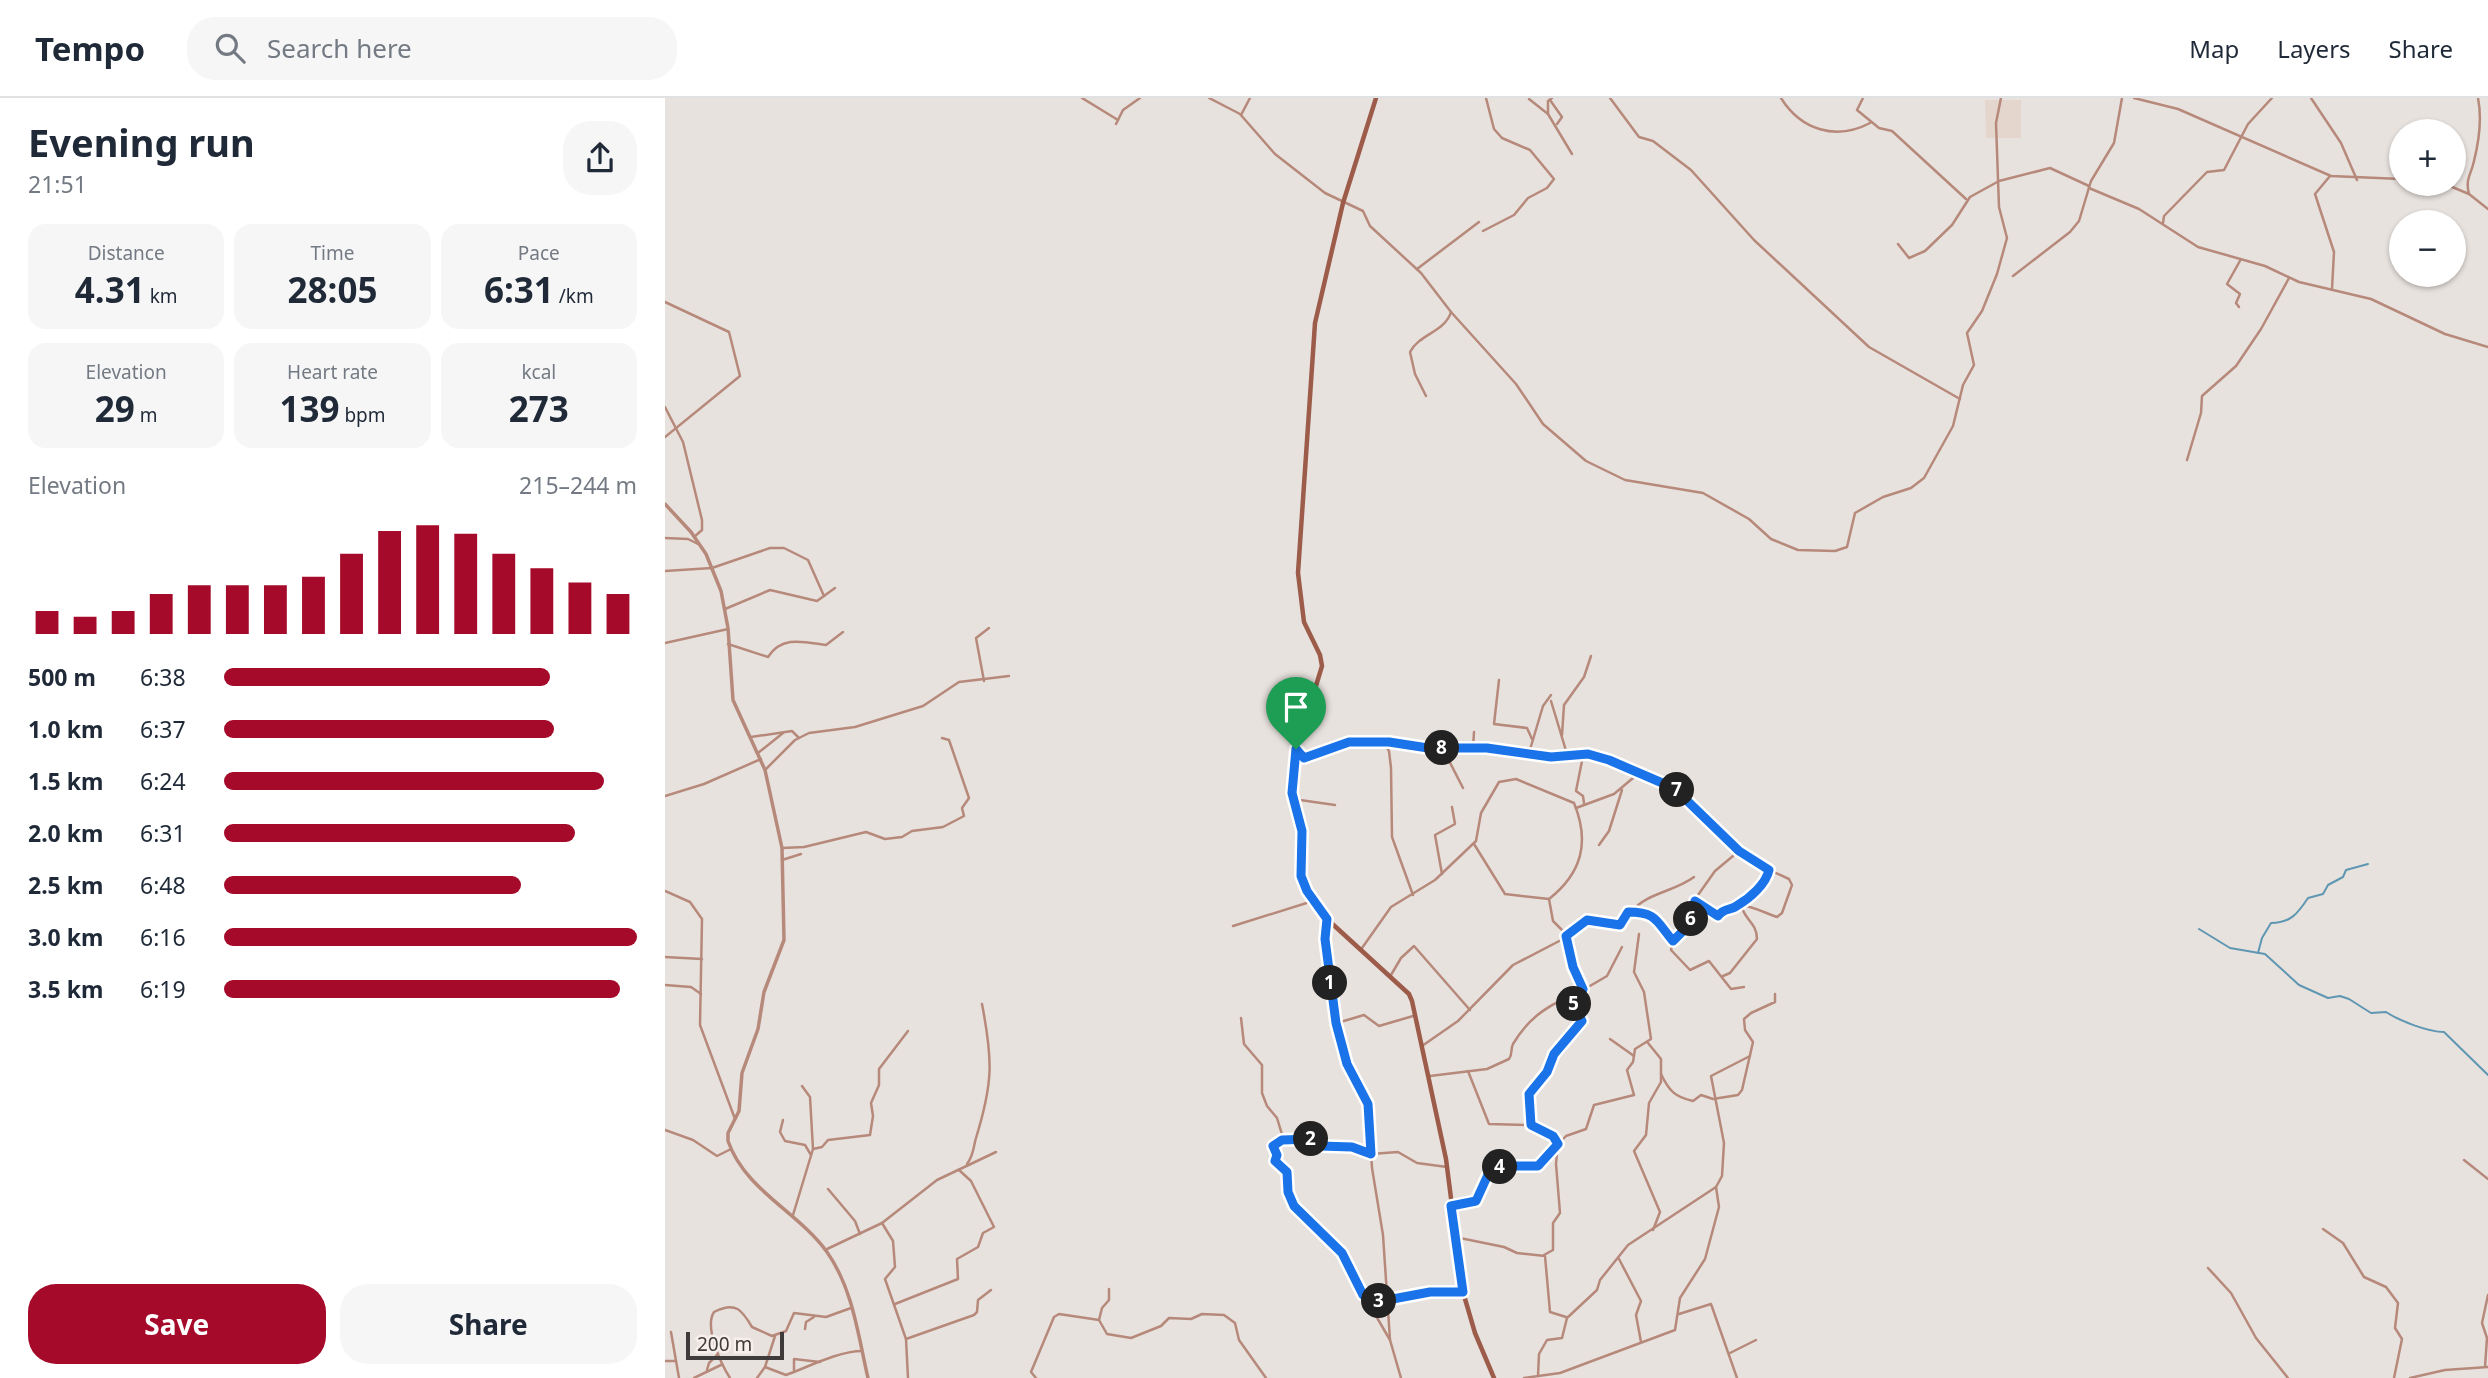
<!DOCTYPE html>
<meta charset="utf-8">
<style>
body{margin:0;font-family:"Noto Sans",sans-serif;background:#f6f6f7;color:#1f2937;height:100vh;display:flex;flex-direction:column;font-size:26px;white-space:nowrap}
*{box-sizing:border-box;margin:0}
p{font-size:23px;color:#747a83}
.icon{flex:none;width:38px;height:38px;fill:none;stroke:currentColor;stroke-width:2;stroke-linecap:round;stroke-linejoin:round}
.map{position:relative;flex:1;overflow:hidden}
.sheet{display:flex;flex-direction:column;background:#fff;width:665px}
.sheet>*{flex:none}
.fabs{position:absolute;left:1724px;top:21px;display:grid;gap:14px}
.fabs a{display:grid;place-items:center;width:77px;height:77px;border-radius:50%;background:#fff;box-shadow:0 2px 5px #0004;font-size:35px}
.scale{position:absolute;left:21px;bottom:18px;width:98px;box-sizing:border-box;padding-left:7px;border:4px solid #3e3b3a;border-top:0;font-size:19px;line-height:24px;white-space:nowrap;color:#3e3b3a;-webkit-text-stroke:5px #f6efeb;paint-order:stroke}
.pin{position:absolute;display:grid;place-items:center;width:60px;height:60px;color:#fff;margin:-72px -30px;border-radius:50% 50% 50% 0;rotate:-45deg;box-shadow:0 0 7px #0007}
.pin .icon{rotate:45deg}
.km{position:absolute;width:35px;height:35px;margin:-18px;border-radius:50%;background:#222;color:#fff;font-size:19px;line-height:35px;text-align:center}
.round{display:grid;place-items:center;flex:none;width:74px;height:74px;border-radius:28px;background:#f6f6f7}
.overview{display:flex;align-items:center;justify-content:space-between;height:119px;padding:0 28px}
h1{font-size:38px;font-weight:700;line-height:52px}
.stats{display:grid;grid-template-columns:repeat(3,1fr);gap:10px;height:119px;padding:7px 28px}
.stats div{display:grid;align-content:center;border-radius:18px;background:#f6f6f7;text-align:center}
.stats b{font-size:35px;font-weight:700}
.stats small{font-size:19px;font-weight:400}
.stats p{font-size:19px}
.chart{height:196px;padding:14px 28px}
.chart p{display:flex;justify-content:space-between}
.chart svg{width:100%;height:126px;margin-top:7px;stroke:#a50a2a;stroke-width:6}
.action{display:flex;gap:14px;margin-top:auto;padding:14px 28px}
.action a{flex:1;height:80px;border-radius:28px;background:#a50a2a;color:#fff;font-size:28px;font-weight:700;line-height:80px;text-align:center}
.action a+a{background:#f6f6f7;color:#1f2937}
ul{padding:0 28px;list-style:none;font-size:23px}
li{display:grid;grid-template-columns:112px 84px 1fr;align-items:center;height:52px}
li i{height:18px;border-radius:9px;background:#a50a2a}
header{display:flex;align-items:center;gap:42px;box-sizing:border-box;height:98px;padding:0 35px;background:#fff;border-bottom:2px solid #e0e1e3}
header strong{font-size:33px}
nav{display:flex;gap:38px;margin-inline-start:auto;font-size:24px}
.search{width:490px;height:63px;background:#f6f6f7;display:flex;align-items:center;gap:18px;box-sizing:border-box;padding:0 24px;border-radius:28px;color:#747a83;font-size:26px}
main{display:flex;flex:1;min-height:0}
.map>svg:first-child{display:block}
</style>
<header>
<strong>Tempo</strong>
<div class="search"><svg class="icon" aria-label="search" viewBox="0 0 24 24"><circle cx="10" cy="10" r="6"/><path d="M15 15l6 6"/></svg>Search here</div>
<nav><a>Map</a><a>Layers</a><a>Share</a></nav>
</header>
<main>
<section class="sheet">
<div class="overview"><div><h1>Evening run</h1><p>21:51</p></div><a class="round"><svg class="icon" aria-label="share" viewBox="0 0 24 24"><path d="M12 15V3M7 8l5-5 5 5M5 13v7h14v-7"/></svg></a></div>
<div class="stats">
<div><p>Distance</p><b>4.31<small> km</small></b></div>
<div><p>Time</p><b>28:05</b></div>
<div><p>Pace</p><b>6:31<small> /km</small></b></div>
</div>
<div class="stats">
<div><p>Elevation</p><b>29<small> m</small></b></div>
<div><p>Heart rate</p><b>139<small> bpm</small></b></div>
<div><p>kcal</p><b>273</b></div>
</div>
<div class="chart"><p><span>Elevation</span>215–244 m</p>
<svg viewBox="0 0 160 44" preserveAspectRatio="none"><path d="M5 44V36M15 44V38M25 44V36M35 44V30M45 44V27M55 44V27M65 44V27M75 44V24M85 44V16M95 44V8M105 44V6M115 44V9M125 44V16M135 44V21M145 44V26M155 44V30"/></svg>
</div>
<ul>
<li><b>500 m</b>6:38<i style="width:79%"></i></li>
<li><b>1.0 km</b>6:37<i style="width:80%"></i></li>
<li><b>1.5 km</b>6:24<i style="width:92%"></i></li>
<li><b>2.0 km</b>6:31<i style="width:85%"></i></li>
<li><b>2.5 km</b>6:48<i style="width:72%"></i></li>
<li><b>3.0 km</b>6:16<i style="width:100%"></i></li>
<li><b>3.5 km</b>6:19<i style="width:96%"></i></li>
</ul>
<div class="action"><a>Save</a><a>Share</a></div>
</section>
<div class="map">
<svg width="1823" height="1280" viewBox="0 0 1823 1280">
<rect width="100%" height="100%" fill="#e8e2de"/>
<polygon fill="#e4d6cd" points="1320,2 1356,2 1356,40 1321,40"/>
<g fill="none" stroke-linecap="round" stroke-linejoin="round">
<g stroke="#5f97b3" stroke-width="2">
<path d="M1534,831L1565,850L1600,856L1634,887L1663,900L1675,898L1684,901L1706,915L1721,914C1735,923 1763,934 1779,934L1823,977"/>
<path d="M1593,855L1597,840L1606,825C1626,825 1633,815 1643,800L1658,796L1663,787L1678,779L1681,772L1703,766"/>
</g>
<g stroke="#b6897b" stroke-width="2.5">
<polyline points="417,0 453,22"/>
<polyline points="544,0 575,16 610,56 660,95 698,113 705,128 756,175 786,214 851,286 878,326 921,363 960,382 1038,395 1084,421 1106,441 1133,452 1170,453 1182,449 1190,415 1218,399 1246,390 1259,380 1288,328 1298,287 1309,267 1302,235 1317,213 1332,176 1342,140 1334,109 1331,25 1336,0"/>
<polyline points="887,0 883,3 883,16 907,56"/>
<polyline points="945,0 974,39 988,43 1026,72 1089,142 1204,249 1295,301"/>
<path d="M1116,0C1136,32 1171,43 1205,25"/>
<polyline points="1198,0 1192,12 1214,30 1227,33 1301,101"/>
<polyline points="1469,0 1513,11 1666,78 1736,81"/>
<polyline points="1646,0 1676,45 1692,82"/>
<polyline points="864,1 883,16"/>
<polyline points="885,2 897,19 892,26"/>
<polyline points="576,17 585,0"/>
<polyline points="451,26 458,12 475,0"/>
<polyline points="1665,78 1650,96 1669,154 1667,191"/>
<polyline points="1780,86 1804,96 1823,111"/>
<polyline points="1424,90 1474,111 1533,149 1600,168 1634,184 1706,201 1780,236 1823,249"/>
<path d="M1804,96C1800,81 1806,77 1809,63C1814,43 1817,20 1813,0"/>
<polyline points="1498,125 1499,118 1542,74 1559,72 1583,26 1607,0"/>
<polyline points="818,133 849,117 863,100 882,90 889,81 865,52 837,40 829,31 821,0"/>
<polyline points="1233,146 1244,160 1260,153 1287,127 1305,99 1334,83 1385,70 1424,88"/>
<polyline points="752,171 814,124"/>
<polyline points="1348,178 1405,134 1414,123 1426,83 1449,45 1457,0"/>
<polyline points="0,204 64,234 75,278 0,339"/>
<polyline points="1574,209 1571,205 1575,196 1562,186 1576,161"/>
<path d="M761,298L750,276L745,254C754,236 780,234 786,214"/>
<polyline points="0,309 18,344 37,422 37,432 29,439"/>
<polyline points="1522,362 1536,315 1537,298 1571,268 1596,231 1624,180"/>
<polyline points="0,440 23,441 33,446"/>
<polyline points="0,473 47,470 105,450 119,450 143,462 159,498"/>
<polyline points="60,511 105,492 152,503 170,490"/>
<polyline points="0,545 63,531"/>
<path d="M63,546L103,559C117,537 139,544 161,547L178,534"/>
<polyline points="834,582 829,626 862,630 867,641"/>
<polyline points="319,583 311,540 324,530"/>
<polyline points="886,603 902,656"/>
<polyline points="897,637 899,607 919,579 926,558"/>
<polyline points="86,639 127,633 134,640"/>
<polyline points="719,645 724,653 726,670 727,739 748,797"/>
<polyline points="808,650 809,634"/>
<polyline points="778,651 798,690"/>
<polyline points="93,655 118,635"/>
<polyline points="864,655 878,608 886,597"/>
<polyline points="914,657 917,663 911,693 918,698 919,705"/>
<path d="M629,660L642,659L684,644H726L763,651L829,650L886,659L902,656L931,658L1009,690L1074,753L1089,765L1124,781L1127,787L1117,815L1112,819C1091,812 1070,797 1052,818L1030,803"/>
<polyline points="100,672 130,642 144,635 190,629 258,608 294,584 344,578"/>
<polyline points="0,698 39,686 96,661"/>
<polyline points="628,701 670,707"/>
<polyline points="911,710 949,696 974,675"/>
<polyline points="809,746 840,796 884,801"/>
<polyline points="934,747 944,733 957,692"/>
<polyline points="117,750 139,749 201,734 220,741 237,739 247,733 278,729 299,718 297,710 304,700 284,642 277,640"/>
<polyline points="1074,753 1050,773 1033,797 1024,827 1008,843 1006,852 1025,872 1044,863 1066,891 1079,889"/>
<polyline points="117,762 136,756"/>
<polyline points="777,776 770,737 790,726 787,709"/>
<polyline points="0,793 25,804 37,821 35,927 70,1021"/>
<path d="M966,814C981,795 1009,794 1029,779"/>
<polyline points="662,821 660,841 672,927 682,966 703,1008 707,1070 718,1137 725,1242"/>
<polyline points="568,828 648,803"/>
<path d="M901,838L922,823L955,827L963,815C992,814 991,823 1008,843"/>
<path d="M697,850L726,809L770,782L811,743L816,715L834,684L851,681L909,705C925,744 917,775 884,801L888,823L898,833L900,840L848,867L793,923L757,948"/>
<polyline points="0,859 37,861"/>
<polyline points="726,877 736,860 749,848 805,912"/>
<path d="M1058,878L1065,875L1092,841C1092,824 1078,821 1076,806L1099,784L1104,772"/>
<polyline points="0,887 26,889 36,896"/>
<polyline points="918,892 942,878 957,849"/>
<polyline points="576,920 579,946 597,967 597,995 602,1008 612,1020 619,1043 648,1041 655,1048 686,1049 706,1056 733,1054 752,1065 782,1069"/>
<polyline points="672,925 699,917 714,928 748,918"/>
<polyline points="945,941 969,958"/>
<polyline points="983,945 996,961 996,984 984,1005 981,1037 969,1053 995,1114 988,1132"/>
<polyline points="803,973 824,1026 866,1027 893,1044 891,1066 895,1115 888,1125 888,1152 879,1157"/>
<path d="M996,976C1004,993 1010,999 1028,1003L1036,997L1048,1001L1073,997L1077,992L1088,944L1080,932L1079,921L1086,915L1110,904V896"/>
<path d="M765,978L822,971L844,961C848,956 845,952 848,946C865,917 887,905 917,893L900,840"/>
<polyline points="118,1022 115,1034 120,1043 140,1047 146,1057"/>
<path d="M866,1026L864,996C883,972 895,945 917,923L904,898"/>
<polyline points="0,1032 28,1042 52,1058 66,1051"/>
<polyline points="617,1042 608,1048 612,1057 609,1063 622,1074 623,1094 629,1108 677,1155 698,1197 717,1203 765,1193 798,1194"/>
<polyline points="148,1051 157,1049 163,1042 205,1037 208,1018 206,1005 214,987 214,971 243,933"/>
<polyline points="1799,1062 1823,1081"/>
<path d="M302,1066C309,1057 308,1050 311,1040C328,985 328,963 317,906"/>
<polyline points="163,1091 190,1123 195,1136"/>
<polyline points="786,1108 811,1103 825,1070 873,1068 901,1038 921,1031 929,1007 969,997 962,972 968,964 970,951 986,941 979,894 969,874 974,836"/>
<polyline points="128,1117 148,1051 145,999 137,988"/>
<polyline points="217,1125 228,1143 230,1169 220,1181 241,1241 243,1280"/>
<polyline points="1658,1131 1678,1145 1699,1179 1721,1189 1733,1205 1730,1230 1737,1241 1729,1280"/>
<polyline points="790,1139 839,1149 852,1155 880,1158 885,1214 901,1219"/>
<polyline points="160,1152 217,1125 272,1082 331,1054"/>
<polyline points="954,1161 976,1203 971,1217 976,1244"/>
<polyline points="1543,1170 1566,1195 1591,1240 1623,1280"/>
<polyline points="700,1199 725,1242 736,1280"/>
<polyline points="230,1206 293,1181 292,1161 313,1149 318,1135 329,1129 306,1083 294,1072"/>
<polyline points="1014,1216 1046,1206 1072,1280"/>
<polyline points="434,1222 437,1210 444,1202 444,1191"/>
<polyline points="140,1231 141,1224 149,1219"/>
<polyline points="6,1234 14,1280"/>
<polyline points="241,1241 309,1217 312,1214 313,1202 326,1192"/>
<polyline points="1065,1255 1091,1242"/>
<polyline points="0,1263 10,1263"/>
<path d="M100,1269L121,1277C141,1270 173,1253 197,1253"/>
<polyline points="1820,1269 1822,1240 1817,1225 1823,1197"/>
<polyline points="42,1272 44,1265 53,1256"/>
<polyline points="129,1272 129,1261 155,1264"/>
<polyline points="873,1278 874,1256 882,1242 897,1240 902,1220 932,1192 935,1182 963,1147 1051,1089"/>
<polyline points="29,1280 56,1267"/>
<path d="M65,1280C56,1266 39,1229 49,1214C71,1203 77,1212 87,1229L107,1238L121,1233L129,1215L161,1219L186,1210"/>
<polyline points="92,1280 100,1269 110,1238"/>
<polyline points="371,1280 366,1274 389,1219 394,1216 434,1222 442,1236 466,1240 496,1228 504,1220 526,1221 537,1216 559,1217 570,1225 574,1242 601,1280"/>
<polyline points="859,1280 895,1275 1010,1232 1015,1200 1040,1161 1054,1109 1051,1089 1057,1078 1059,1045 1046,978 1085,958"/>
<polyline points="1745,1280 1780,1272 1823,1269"/>
</g>
<path stroke="#b6897b" stroke-width="3.5" d="M0,406L26,434L41,456L56,493L63,530L68,602L100,672L117,750L119,842L99,894L93,931L77,975L74,1013L63,1035V1043C80,1092 132,1113 162,1154C188,1191 193,1237 203,1280"/>
<polyline stroke="#9c5c49" stroke-width="4.5" points="711,0 678,105 650,225 633,475 639,524 655,557 657,568 629,660 627,695 637,733 636,778 642,793 662,821 744,896 747,903 781,1061 798,1194 810,1235 829,1280"/>
</g>
<g fill="none" stroke-linecap="round" stroke-linejoin="round">
<defs>
<path id="route" d="M684,644H724L763,650H822L886,659L923,656L944,662L1009,690L1074,753L1104,772C1101,786 1085,800 1073,807C1066,813 1059,809 1053,818L1030,803L1024,827L1008,843C991,823 992,814 963,814L955,827L922,822L901,838L908,869L918,891L904,898L917,923L889,956L882,974L864,996L866,1027L888,1038L893,1046L873,1068H827L811,1103L786,1108L798,1194H765L717,1203L698,1197L677,1155L629,1108L623,1094L622,1074L610,1063L612,1057L608,1048L617,1042L648,1041L655,1048L687,1049L706,1056L703,1006L682,966L671,925L660,841L662,821L642,793L636,778L637,733L627,695L631,651L639,660Z"/>
</defs>
<use href="#route" stroke="#fff" stroke-width="14"/>
<use href="#route" stroke="#1a73e8" stroke-width="9"/>
</g>
</svg>
<div class="fabs">
<a>+</a>
<a>−</a>
</div>
<div class="scale">200 m</div>
<div class="pin" style="left:631px;top:651px;background:#1e9e55"><svg class="icon" aria-label="arrive" viewBox="0 0 24 24"><path d="M6 21V4h12l-3 4 3 4H6"/></svg></div>
<b class="km" style="left:665px;top:885px">1</b>
<b class="km" style="left:646px;top:1041px">2</b>
<b class="km" style="left:714px;top:1203px">3</b>
<b class="km" style="left:835px;top:1069px">4</b>
<b class="km" style="left:909px;top:906px">5</b>
<b class="km" style="left:1026px;top:821px">6</b>
<b class="km" style="left:1012px;top:692px">7</b>
<b class="km" style="left:777px;top:650px">8</b>
</div>
</main>
